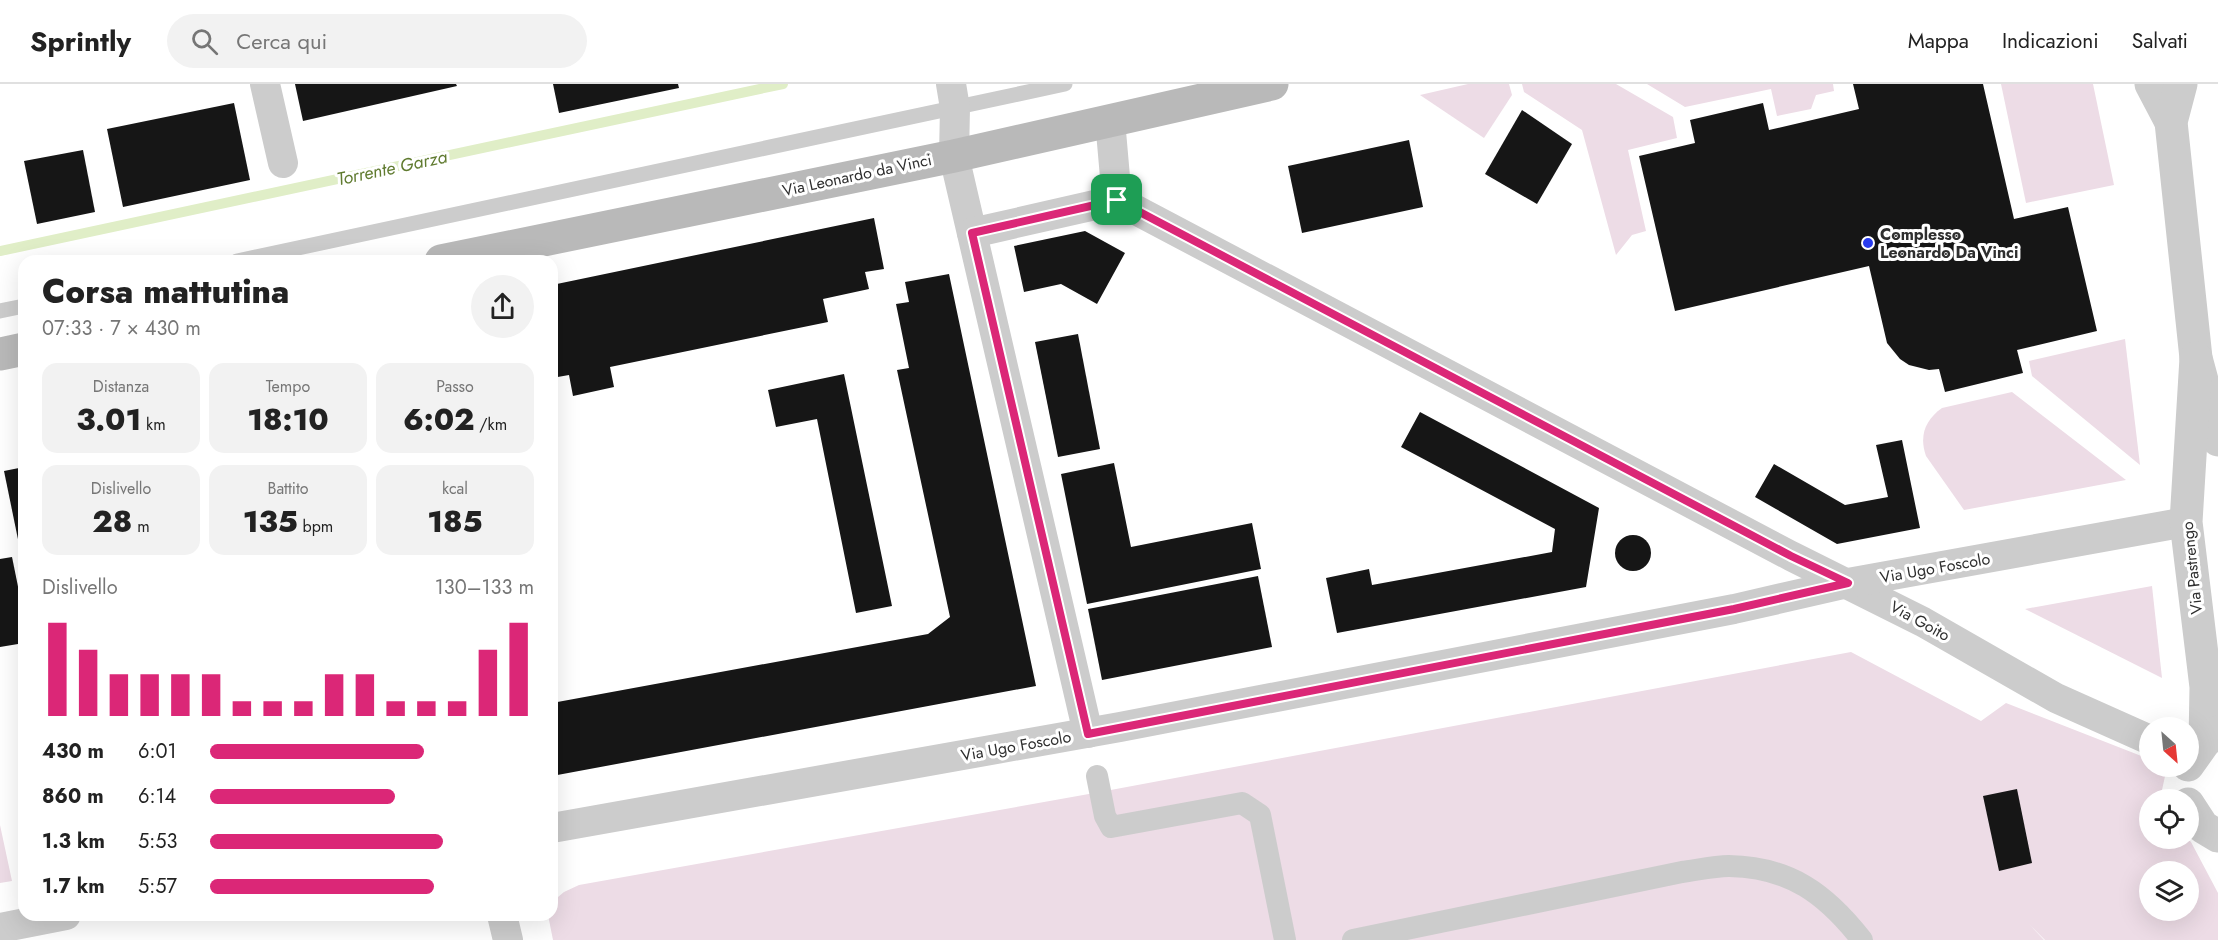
<!DOCTYPE html>
<html lang="it">
<meta charset="utf-8">
<style>
body{margin:0;font-family:Jost,sans-serif;background:#f2f2f2;color:#222;height:100vh;display:flex;flex-direction:column;font-size:22px;white-space:nowrap}
*{box-sizing:border-box;margin:0}
p{font-size:20px;color:#767676}
.icon{flex:none;width:33px;height:33px;fill:none;stroke:currentColor;stroke-width:2;stroke-linecap:round;stroke-linejoin:round}
.map{position:relative;flex:1;overflow:hidden}
.drawer{position:absolute;left:18px;top:171px;width:540px;height:666px;display:flex;flex-direction:column;background:#fff;border-radius:18px;box-shadow:0 6px 24px #0002}
.drawer>*{flex:none}
.needle{width:39px;rotate:153deg}
.buttons{position:absolute;left:2139px;top:633px;display:grid;gap:12px}
.buttons a{display:grid;place-items:center;width:60px;height:60px;border-radius:50%;background:#fff;box-shadow:0 6px 24px #0002;font-size:30px}
.pin{position:absolute;display:grid;place-items:center;width:51px;height:51px;color:#fff;margin:-26px;border-radius:12px;box-shadow:0 3px 9px #0006}
.round{display:grid;place-items:center;flex:none;width:63px;height:63px;border-radius:32px;background:#f2f2f2}
.overview{display:flex;align-items:center;justify-content:space-between;height:102px;padding:0 24px}
h1{font-size:33px;font-weight:800;line-height:45px}
.metrics{display:grid;grid-template-columns:repeat(3,1fr);gap:9px;height:102px;padding:6px 24px}
.metrics div{display:grid;align-content:center;border-radius:15px;background:#f2f2f2;text-align:center}
.metrics b{font-size:30px;font-weight:800}
.metrics small{font-size:16px;font-weight:400}
.metrics p{font-size:16px}
.chart{height:168px;padding:12px 24px}
.chart p{display:flex;justify-content:space-between}
.chart svg{width:100%;height:108px;margin-top:6px;stroke:#db2777;stroke-width:6}
ul{padding:0 24px;list-style:none;font-size:20px}
li{display:grid;grid-template-columns:96px 72px 1fr;align-items:center;height:45px}
li i{height:15px;border-radius:8px;background:#db2777}
header{display:flex;align-items:center;gap:36px;box-sizing:border-box;height:84px;padding:0 30px;background:#fff;border-bottom:2px solid #e0e0e0}
header strong{font-size:28px}
nav{display:flex;gap:33px;margin-inline-start:auto;font-size:21px}
.search{width:420px;height:54px;background:#f2f2f2;display:flex;align-items:center;gap:15px;box-sizing:border-box;padding:0 21px;border-radius:33px;color:#767676;font-size:22px}
.map>svg:first-child{display:block}
</style>
<header>
<strong>Sprintly</strong>
<div class="search"><svg class="icon" aria-label="search" viewBox="0 0 24 24"><circle cx="10" cy="10" r="6"/><path d="M15 15l6 6"/></svg>Cerca qui</div>
<nav><a>Mappa</a><a>Indicazioni</a><a>Salvati</a></nav>
</header>
<div class="map">
<svg width="2218" height="856" viewBox="0 0 2218 856">
<rect width="100%" height="100%" fill="#fff"/>
<g fill="#eddce6" fill-rule="evenodd">
<polygon points="1468,0 1509,0 1512,11 1484,54 1420,11"/>
<polygon points="1522,0 1616,0 1673,33 1677,54 1628,66 1646,147 1632,151 1616,171 1582,46 1524,8"/>
<polygon points="1647,0 1833,0 1834,7 1816,11 1811,25 1777,32 1771,5 1685,23"/>
<polygon points="2001,0 2093,0 2114,101 2026,119"/>
<polygon points="2125,255 2140,381 2032,292 2029,277"/>
<path d="M2012,308L2126,396L1964,426L1926,372C1919,352 1925,336 1942,324Z"/>
<polygon points="2152,502 2162,594 2025,525"/>
<path d="M1851,568L1981,637L2006,619L2149,675L2150,682L2167,683L2162,706L2165,715L2150,716V754L2188,755L2191,758L2218,809V856H2045L2029,840L2044,856H553L548,831H552V818L564,808L579,801L1100,708ZM2150,788H2188V826H2150Z"/>
<polygon points="0,741 12,797 0,799"/>
</g>
<g fill="none" stroke-linecap="round" stroke-linejoin="round">
<polyline stroke="#e0eec7" stroke-width="10" points="0,167 783,0"/>
</g>
<g fill="#161616">
<polygon points="295,0 456,0 457,2 303,37"/>
<polygon points="553,0 678,0 679,4 559,29"/>
<polygon points="1853,0 1983,0 2014,135 2068,123 2097,247 2017,266 2023,289 1945,308 1939,285 1929,286 1909,281 1900,275 1887,259 1869,182 1675,227 1639,72 1695,59 1690,36 1763,19 1769,46 1859,25"/>
<polygon points="234,19 250,96 123,123 107,45"/>
<polygon points="1522,26 1572,60 1537,120 1485,90"/>
<polygon points="1409,56 1423,123 1302,149 1288,82"/>
<polygon points="83,66 95,128 37,140 24,77"/>
<polygon points="874,134 884,185 865,188 869,205 823,215 828,238 610,283 614,303 573,312 569,291 552,294 552,201"/>
<polygon points="1085,147 1125,169 1097,220 1061,200 1024,208 1014,162"/>
<polygon points="949,190 1036,602 552,692 552,619 928,550 950,533 897,286 909,284 896,220 909,218 905,198"/>
<polygon points="1078,250 1100,365 1058,373 1035,258"/>
<polygon points="844,290 892,522 856,529 817,335 776,343 768,306"/>
<polygon points="1420,328 1599,424 1586,503 1337,549 1326,494 1369,485 1372,501 1552,468 1555,445 1401,363"/>
<polygon points="1902,356 1920,444 1837,460 1755,413 1774,380 1845,421 1888,413 1876,361"/>
<polygon points="1114,379 1131,463 1252,439 1261,485 1087,520 1061,390"/>
<polygon points="24,383 24,470 21,470 4,387"/>
<circle cx="1633" cy="469" r="18"/>
<polygon points="12,473 24,532 24,559 0,563 0,475"/>
<polygon points="1258,492 1272,563 1102,596 1088,525"/>
<polygon points="2017,705 2032,779 1999,787 1983,712"/>
</g>
<g fill="none" stroke-linecap="round" stroke-linejoin="round">
<g stroke="#ccc" stroke-width="15">
<polyline points="237,177 1065,0"/>
<polyline points="0,227 24,222"/>
</g>
<g stroke="#ccc" stroke-width="22">
<polyline points="1097,692 1105,732 1111,743 1242,719 1260,731 1285,856"/>
<path d="M1353,856L1682,788C1697,786 1714,782 1729,782C1790,783 1826,810 1862,856"/>
</g>
<g stroke="#ccc" stroke-width="30">
<polyline points="265,0 283,79"/>
<polyline points="951,0 955,24 954,72 1088,649"/>
<polyline points="1110,36 1117,116"/>
<polyline points="972,149 1117,116 1791,472 1923,538 2056,614 2150,656"/>
<polyline points="552,744 1120,643 1734,525 1848,499 2186,438"/>
<polyline points="502,831 508,856"/>
<polyline points="0,844 66,831"/>
</g>
<g stroke="#ccc" stroke-width="33">
<polyline points="2151,0 2171,38"/>
<polyline points="2181,0 2171,38 2196,274 2218,356"/>
<polyline points="2196,274 2186,438 2206,603 2205,657"/>
<polyline points="2188,681 2205,657 2218,648"/>
<polyline points="2188,720 2203,743 2218,752"/>
</g>
<g stroke="#b9b9b9" stroke-width="33">
<polyline points="441,177 954,72 1272,0"/>
<polyline points="0,270 24,265"/>
</g>
</g>
<g fill="none" stroke-linecap="round" stroke-linejoin="round">
<defs>
<polygon id="route" points="1117,116 1791,472 1848,499 1734,525 1088,650 972,149"/>
</defs>
<use href="#route" stroke="#fff" stroke-width="12"/>
<use href="#route" stroke="#db2777" stroke-width="8"/>
</g>
<circle fill="#283bef" stroke="#fff" stroke-width="2" cx="1868" cy="159" r="6"/>
<g text-anchor="middle" dominant-baseline="central" stroke-width="6" stroke-linejoin="round" paint-order="stroke">
<g font-size="16" fill="#2f2f2f" stroke="#fff">
<text transform="translate(857 91) rotate(-12)">Via Leonardo da Vinci</text>
<text transform="translate(1935 484) rotate(-10)">Via Ugo Foscolo</text>
<text transform="translate(2192 484) rotate(-96)">Via Pastrengo</text>
<text transform="translate(1920 537) rotate(29)">Via Goito</text>
<text transform="translate(1016 662) rotate(-10)">Via Ugo Foscolo</text>
</g>
<g font-size="16" font-weight="bold" fill="#2f2f2f" stroke="#fff" text-anchor="start">
<text x="1880" y="150">Complesso<tspan x="1880" dy="18">Leonardo Da Vinci</tspan></text>
</g>
<g font-size="18" font-style="italic" fill="#607b30" stroke="#fff">
<text transform="translate(392 84) rotate(-12)">Torrente Garza</text>
</g>
</g>
</svg>
<div class="buttons">
<a><svg class="needle" viewBox="-14 -14 28 28"><path d="M0-13l5 13h-10z" fill="#e53935"/><path d="M0 13l5-13h-10z" fill="#767676"/></svg></a>
<a><svg class="icon" aria-label="locate" viewBox="0 0 24 24"><circle cx="12" cy="12" r="6"/><path d="M12 2v4M12 18v4M2 12h4M18 12h4"/></svg></a>
<a><svg class="icon" aria-label="layers" viewBox="0 0 24 24"><path d="M12 4l9 5-9 5-9-5zM3 14l9 5 9-5"/></svg></a>
</div>
<div class="pin" style="left:1117px;top:116px;background:#1e9e55"><svg class="icon" aria-label="arrive" viewBox="0 0 24 24"><path d="M6 21V4h12l-3 4 3 4H6"/></svg></div>
<section class="drawer">
<div class="overview"><div><h1>Corsa mattutina</h1><p>07:33 · 7 × 430 m</p></div><a class="round"><svg class="icon" aria-label="share" viewBox="0 0 24 24"><path d="M12 15V3M7 8l5-5 5 5M5 13v7h14v-7"/></svg></a></div>
<div class="metrics">
<div><p>Distanza</p><b>3.01<small> km</small></b></div>
<div><p>Tempo</p><b>18:10</b></div>
<div><p>Passo</p><b>6:02<small> /km</small></b></div>
</div>
<div class="metrics">
<div><p>Dislivello</p><b>28<small> m</small></b></div>
<div><p>Battito</p><b>135<small> bpm</small></b></div>
<div><p>kcal</p><b>185</b></div>
</div>
<div class="chart"><p><span>Dislivello</span>130–133 m</p>
<svg viewBox="0 0 160 44" preserveAspectRatio="none"><path d="M5 44V6M15 44V17M25 44V27M35 44V27M45 44V27M55 44V27M65 44V38M75 44V38M85 44V38M95 44V27M105 44V27M115 44V38M125 44V38M135 44V38M145 44V17M155 44V6"/></svg>
</div>
<ul>
<li><b>430 m</b>6:01<i style="width:66%"></i></li>
<li><b>860 m</b>6:14<i style="width:57%"></i></li>
<li><b>1.3 km</b>5:53<i style="width:72%"></i></li>
<li><b>1.7 km</b>5:57<i style="width:69%"></i></li>
</ul>
</section>
</div>
